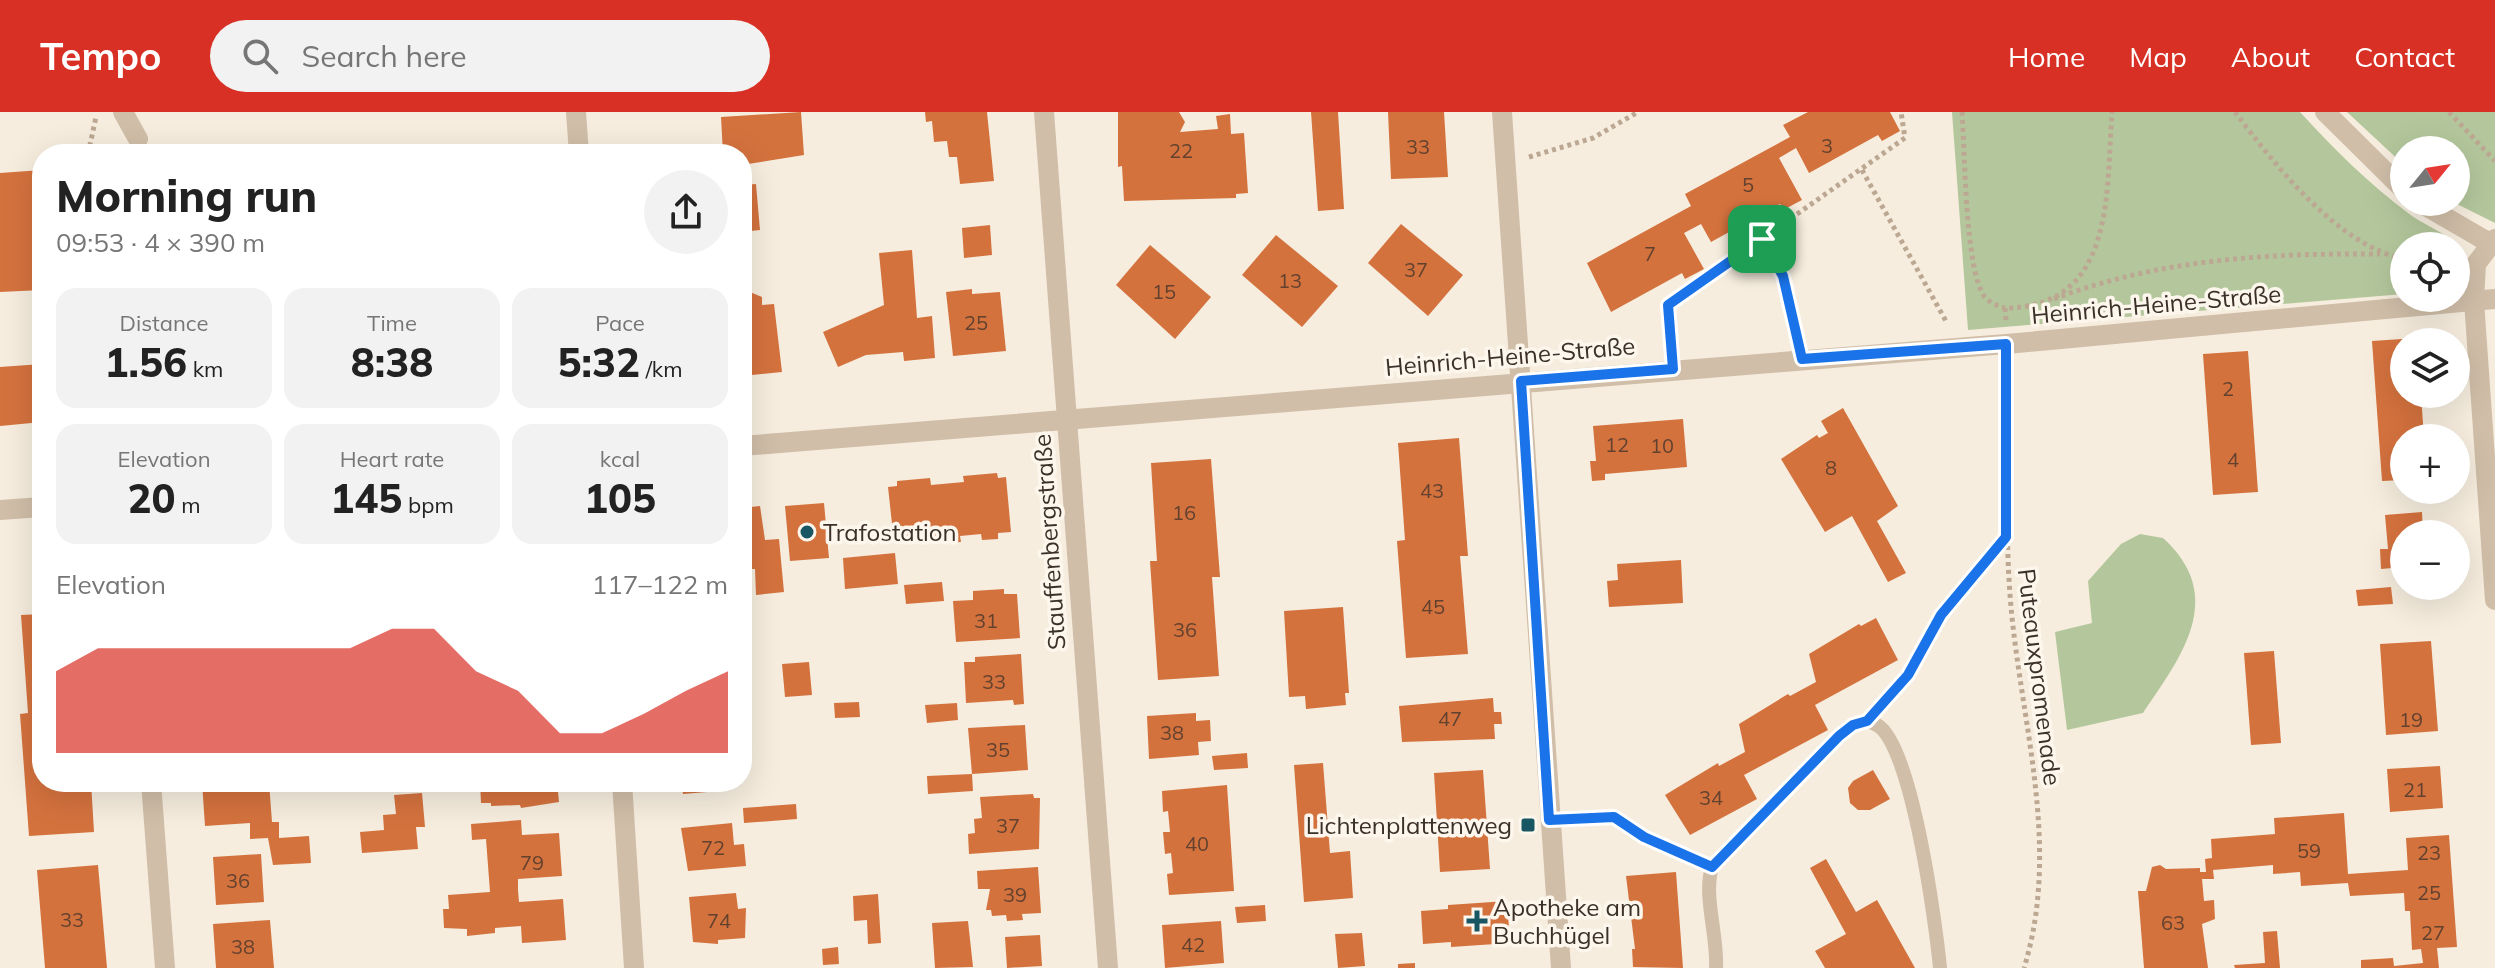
<!DOCTYPE html>
<meta charset="utf-8">
<style>
body{margin:0;font-family:Mulish,sans-serif;background:#f2f2f2;color:#222;height:100vh;display:flex;flex-direction:column;font-size:30px;white-space:nowrap}
*{box-sizing:border-box;margin:0}
p{font-size:26px;color:#767676}
.icon{flex:none;width:44px;height:44px;fill:none;stroke:currentColor;stroke-width:2;stroke-linecap:round;stroke-linejoin:round}
.map{position:relative;flex:1;overflow:hidden}
.drawer{position:absolute;left:32px;top:32px;width:720px;height:648px;display:flex;flex-direction:column;background:#fff;border-radius:32px;box-shadow:0 8px 32px #0002}
.drawer>*{flex:none}
.needle{width:52px;rotate:60deg}
.fabs{position:absolute;left:2390px;top:24px;display:grid;gap:16px}
.fabs a{display:grid;place-items:center;width:80px;height:80px;border-radius:50%;background:#fff;box-shadow:0 8px 32px #0002;font-size:40px}
.pin{position:absolute;display:grid;place-items:center;width:68px;height:68px;color:#fff;margin:-34px;border-radius:16px;box-shadow:0 4px 12px #0006}
.round{display:grid;place-items:center;flex:none;width:84px;height:84px;border-radius:42px;background:#f2f2f2}
.summary{display:flex;align-items:center;justify-content:space-between;height:136px;padding:0 24px}
h1{font-size:44px;font-weight:800;line-height:60px}
.metrics{display:grid;grid-template-columns:repeat(3,1fr);gap:12px;height:136px;padding:8px 24px}
.metrics div{display:grid;align-content:center;border-radius:20px;background:#f2f2f2;text-align:center}
.metrics b{font-size:40px;font-weight:800}
.metrics small{font-size:22px;font-weight:400}
.metrics p{font-size:22px}
.chart{height:224px;padding:16px 24px}
.chart p{display:flex;justify-content:space-between}
.chart svg{width:100%;height:144px;margin-top:8px;fill:#d93025;opacity:.7}
header{display:flex;align-items:center;gap:48px;box-sizing:border-box;height:112px;padding:0 40px;background:#d93025;color:#fff}
header strong{font-size:38px}
nav{display:flex;gap:44px;margin-inline-start:auto;font-size:28px}
.search{width:560px;height:72px;background:#f2f2f2;display:flex;align-items:center;gap:20px;box-sizing:border-box;padding:0 28px;border-radius:44px;color:#767676;font-size:30px}
.map>svg:first-child{display:block}
</style>
<header>
<strong>Tempo</strong>
<div class="search"><svg class="icon" aria-label="search" viewBox="0 0 24 24"><circle cx="10" cy="10" r="6"/><path d="M15 15l6 6"/></svg>Search here</div>
<nav><a>Home</a><a>Map</a><a>About</a><a>Contact</a></nav>
</header>
<div class="map">
<svg width="2495" height="856" viewBox="0 0 2495 856">
<rect width="100%" height="100%" fill="#f6edde"/>
<g fill="#b4c79c">
<path d="M1952,0H2300C2333,36 2369,72 2408,101C2422,112 2443,119 2454,131C2465,143 2464,158 2456,171V134H2404V182L1968,218Z"/>
<polygon points="2347,0 2495,0 2495,111 2453,90 2456,90 2456,38 2404,38 2404,53"/>
<path d="M2140,422L2163,426C2228,485 2181,545 2143,601L2067,618L2055,520L2092,511L2088,469L2121,432Z"/>
</g>
<g fill="#d4723e">
<polygon points="801,0 804,43 742,53 742,42 723,42 721,5"/>
<polygon points="925,0 987,0 994,69 960,72 957,45 949,45 947,29 934,30 932,9 926,10"/>
<polygon points="1118,0 1179,0 1185,10 1180,20 1218,17 1216,4 1230,2 1231,22 1244,21 1248,81 1236,82 1236,86 1124,89 1122,54 1118,55"/>
<polygon points="1311,0 1338,0 1344,97 1318,99"/>
<polygon points="1388,0 1444,0 1448,65 1391,67"/>
<polygon points="1808,0 1890,0 1900,19 1882,29 1878,23 1809,61 1796,36 1779,46 1802,88 1783,98 1780,92 1711,130 1701,112 1684,121 1704,157 1685,167 1682,161 1611,200 1587,151 1691,94 1685,82 1790,25 1783,13"/>
<polygon points="410,33 411,42 312,42 311,40"/>
<polygon points="42,58 42,178 0,180 0,61"/>
<polygon points="756,72 760,118 742,120 742,73"/>
<polygon points="1401,112 1463,163 1428,204 1368,151"/>
<polygon points="990,113 992,143 964,146 962,116"/>
<polygon points="1276,123 1338,174 1302,215 1242,163"/>
<polygon points="1150,133 1211,185 1175,227 1116,173"/>
<polygon points="912,138 917,206 932,204 935,246 904,249 903,240 866,243 838,255 823,220 884,193 879,141"/>
<polygon points="972,177 972,182 1000,180 1006,239 953,244 946,180"/>
<polygon points="750,180 762,185 762,193 774,192 782,260 742,264 742,184"/>
<polygon points="2417,226 2417,230 2404,230 2404,282 2421,282 2424,326 2404,326 2404,368 2382,369 2372,229"/>
<polygon points="2248,239 2258,380 2213,383 2203,242"/>
<polygon points="42,252 42,310 0,314 0,255"/>
<polygon points="1843,296 1898,394 1877,409 1906,461 1888,470 1852,404 1825,420 1781,347 1817,323 1819,326 1828,321 1821,309"/>
<polygon points="1683,307 1687,355 1605,362 1605,368 1592,369 1590,349 1596,349 1593,314"/>
<polygon points="1459,326 1468,444 1460,444 1468,542 1406,546 1397,429 1405,428 1398,331"/>
<polygon points="1211,347 1220,465 1212,465 1219,564 1158,568 1150,449 1157,449 1151,351"/>
<polygon points="997,361 998,366 1006,365 1011,420 998,421 998,427 982,428 981,422 960,424 961,430 947,431 946,425 894,430 888,375 897,374 897,369 930,366 931,373 964,370 963,364"/>
<polygon points="824,391 829,446 790,449 785,394"/>
<polygon points="760,394 765,428 779,427 784,480 756,483 755,457 742,457 742,396"/>
<polygon points="2422,400 2423,422 2404,422 2404,455 2381,457 2380,437 2388,437 2385,403"/>
<polygon points="895,441 898,472 845,477 843,446"/>
<polygon points="1681,448 1683,491 1609,495 1607,469 1618,468 1617,452"/>
<polygon points="942,470 944,489 906,492 904,473"/>
<polygon points="2391,475 2393,492 2358,494 2356,478"/>
<polygon points="1004,477 1004,482 1017,482 1020,526 956,530 953,489 973,488 973,479"/>
<polygon points="1343,495 1349,581 1345,581 1346,593 1306,597 1305,584 1289,585 1284,499"/>
<polygon points="42,502 42,670 91,670 94,720 29,724 20,602 28,601 21,503"/>
<polygon points="1876,506 1898,548 1815,593 1828,618 1744,663 1757,687 1690,723 1665,683 1718,651 1719,654 1745,640 1739,612 1788,582 1790,584 1816,570 1809,542 1859,512 1861,514"/>
<polygon points="2431,529 2438,619 2386,623 2380,532"/>
<polygon points="2274,539 2281,631 2251,633 2244,541"/>
<polygon points="1021,542 1024,592 1014,593 1013,588 966,591 964,550 975,550 975,545"/>
<polygon points="809,550 812,583 785,585 782,552"/>
<polygon points="742,568 748,609 742,610"/>
<polygon points="1493,586 1494,600 1501,600 1502,612 1494,612 1495,627 1402,630 1399,594"/>
<polygon points="859,590 860,605 835,606 834,591"/>
<polygon points="957,591 958,608 927,611 925,593"/>
<polygon points="1196,601 1196,609 1210,608 1211,629 1198,630 1199,643 1149,647 1147,604"/>
<polygon points="1025,613 1028,658 972,662 973,679 928,682 927,664 972,662 968,616"/>
<polygon points="1247,641 1248,656 1214,658 1212,644"/>
<polygon points="1323,651 1330,741 1350,739 1353,786 1304,790 1294,653"/>
<polygon points="2440,654 2443,696 2390,700 2387,657"/>
<polygon points="1483,658 1490,757 1440,760 1434,661"/>
<polygon points="1873,658 1890,687 1870,698 1858,698 1850,691 1848,676 1853,669"/>
<polygon points="202,670 269,670 272,710 279,710 279,726 309,724 311,751 273,753 268,726 250,727 250,711 205,714"/>
<polygon points="480,670 557,670 559,690 521,696 520,693 491,694 491,691 481,691"/>
<polygon points="676,670 730,670 731,678 683,682 682,674 677,674"/>
<polygon points="1227,673 1234,779 1169,783 1167,762 1173,761 1171,741 1165,742 1163,720 1170,720 1168,699 1163,700 1162,679"/>
<polygon points="422,681 425,715 416,715 418,737 362,741 360,720 384,718 383,703 396,702 394,683"/>
<polygon points="1033,682 1034,686 1040,686 1039,737 969,742 968,722 975,721 974,707 982,706 980,685"/>
<polygon points="796,692 797,707 744,711 743,696"/>
<polygon points="2344,701 2348,762 2408,758 2406,726 2449,723 2457,835 2437,836 2439,856 2361,856 2361,848 2393,846 2394,854 2423,851 2421,837 2412,838 2410,799 2405,799 2404,781 2350,784 2348,771 2301,774 2300,760 2273,762 2273,753 2213,758 2214,767 2202,767 2204,789 2214,788 2215,807 2202,812 2208,856 2144,856 2138,779 2146,779 2152,755 2160,753 2166,757 2200,756 2200,760 2206,760 2205,747 2212,746 2211,727 2275,722 2274,706"/>
<polygon points="521,708 522,723 559,721 562,764 518,767 518,778 519,790 563,787 566,828 522,831 521,814 495,816 495,821 467,824 467,817 444,816 443,797 449,797 448,783 490,780 486,727 472,728 471,712"/>
<polygon points="732,711 734,733 744,732 746,754 688,759 681,716"/>
<polygon points="261,742 264,790 216,793 213,745"/>
<polygon points="1826,747 1856,800 1877,788 1915,856 1825,856 1815,839 1846,822 1810,756"/>
<polygon points="98,753 107,856 45,856 37,758"/>
<polygon points="1038,755 1041,801 1022,802 1023,808 1007,809 1006,803 992,804 991,798 986,798 990,777 978,777 977,759"/>
<polygon points="1676,760 1683,856 1633,855 1632,837 1635,837 1626,764"/>
<polygon points="736,781 738,797 746,796 745,826 718,828 718,832 693,830 689,785"/>
<polygon points="878,782 881,831 868,832 867,808 854,809 853,784"/>
<polygon points="1507,789 1510,831 1451,835 1451,830 1423,832 1421,799 1448,797 1448,793"/>
<polygon points="1265,793 1266,809 1237,811 1235,795"/>
<polygon points="270,808 274,856 216,856 213,812"/>
<polygon points="968,809 973,855 935,856 932,811"/>
<polygon points="1221,809 1224,851 1165,856 1162,813"/>
<polygon points="2277,819 2280,856 2235,856 2234,853 2265,851 2263,820"/>
<polygon points="1362,821 1365,854 1338,856 1335,822"/>
<polygon points="1040,823 1042,854 1007,856 1005,825"/>
<polygon points="838,835 839,852 823,853 822,837"/>
<polygon points="1415,851 1415,856 1398,856 1398,852"/>
</g>
<g fill="none" stroke-linecap="round" stroke-linejoin="round">
<g stroke="#bca892" stroke-width="5" stroke-dasharray="4 4" stroke-linecap="butt">
<path d="M1962,0C1965,39 1965,156 1984,184C1990,191 1997,194 2005,196"/>
<path d="M2235,0C2275,53 2337,133 2404,147"/>
<polyline points="2449,0 2495,49"/>
<polyline points="88,42 96,5"/>
<polyline points="1529,45 1593,26 1638,0"/>
<polyline points="1862,58 1947,211"/>
<polyline points="1762,127 1783,164 1797,223"/>
<path d="M2054,187C2159,147 2268,141 2380,142"/>
<path d="M2006,208L2005,196C2116,195 2106,80 2112,0"/>
<polyline points="1671,235 1668,193 1905,26 1901,0"/>
<path d="M2007,258C2009,337 2004,416 2011,495C2022,615 2061,736 2024,856"/>
<polyline points="1880,592 1915,553 1941,503 2006,426"/>
<polyline points="1574,705 1614,705 1644,725 1693,747"/>
</g>
<path stroke="#d0bea8" stroke-width="14" d="M1716,856C1718,823 1703,785 1712,755L1839,624C1850,615 1863,604 1877,613C1912,632 1936,814 1940,856"/>
<g stroke="#d0bea8" stroke-width="20">
<polyline points="123,0 138,27"/>
<polyline points="576,0 579,42"/>
<polyline points="1044,0 1108,856"/>
<polyline points="1502,0 1561,856"/>
<polyline points="2325,0 2404,78"/>
<polyline points="2419,90 2495,134"/>
<polyline points="2495,127 2476,152 2474,189 2495,488"/>
<polyline points="742,334 2006,232 2495,187"/>
<polyline points="0,398 42,395"/>
<polyline points="151,670 165,856"/>
<polyline points="622,670 634,856"/>
</g>
</g>
<g fill="none" stroke-linecap="round" stroke-linejoin="round">
<defs>
<polygon id="route" points="1762,127 1783,164 1802,247 2006,232 2006,425 1941,503 1908,563 1867,609 1853,613 1839,624 1712,755 1644,725 1614,705 1549,708 1521,269 1673,257 1668,193"/>
</defs>
<use href="#route" stroke="#fff" stroke-width="16"/>
<use href="#route" stroke="#1a73e8" stroke-width="10"/>
</g>
<g fill="#195663" stroke="#fcf6ec" stroke-width="3">
<circle cx="807" cy="420" r="8"/>
<rect x="1520" y="705" width="16" height="16" rx="4"/>
<path d="M1473 797h8v8h8v8h-8v8h-8v-8h-8v-8h8z"/>
</g>
<g text-anchor="middle" dominant-baseline="central" stroke-width="7" stroke-linejoin="round" paint-order="stroke">
<g font-size="20" fill="#62412e">
<text x="1827" y="33">3</text>
<text x="1418" y="34">33</text>
<text x="1181" y="38">22</text>
<text x="1748" y="72">5</text>
<text x="1650" y="141">7</text>
<text x="1416" y="157">37</text>
<text x="1290" y="168">13</text>
<text x="1164" y="179">15</text>
<text x="976" y="210">25</text>
<text x="2228" y="276">2</text>
<text x="1617" y="332">12</text>
<text x="1662" y="333">10</text>
<text x="2233" y="347">4</text>
<text x="1831" y="355">8</text>
<text x="1432" y="378">43</text>
<text x="1184" y="400">16</text>
<text x="1433" y="494">45</text>
<text x="986" y="508">31</text>
<text x="1185" y="517">36</text>
<text x="994" y="569">33</text>
<text x="1450" y="606">47</text>
<text x="2411" y="607">19</text>
<text x="1172" y="620">38</text>
<text x="998" y="637">35</text>
<text x="2415" y="677">21</text>
<text x="1711" y="685">34</text>
<text x="1008" y="713">37</text>
<text x="1197" y="731">40</text>
<text x="713" y="735">72</text>
<text x="2309" y="738">59</text>
<text x="2429" y="740">23</text>
<text x="532" y="750">79</text>
<text x="238" y="768">36</text>
<text x="2429" y="780">25</text>
<text x="1015" y="782">39</text>
<text x="72" y="807">33</text>
<text x="719" y="808">74</text>
<text x="2173" y="810">63</text>
<text x="2433" y="820">27</text>
<text x="1193" y="832">42</text>
<text x="243" y="834">38</text>
</g>
<g font-size="24" fill="#3c3129" stroke="#fcf6ec">
<text transform="translate(2156 192) rotate(-5)">Heinrich-Heine-Straße</text>
<text transform="translate(1510 244) rotate(-5)">Heinrich-Heine-Straße</text>
<text transform="translate(1049 430) rotate(-94)">Stauffenbergstraße</text>
<text transform="translate(2040 565) rotate(83)">Puteauxpromenade</text>
</g>
<g font-size="24" fill="#3c3129" stroke="#fcf6ec" text-anchor="start">
<text x="823" y="420">Trafostation</text>
<text x="1512" y="713" text-anchor="end">Lichtenplattenweg</text>
<text x="1493" y="795">Apotheke am<tspan x="1493" dy="28">Buchhügel</tspan></text>
</g>
</g>
</svg>
<div class="fabs">
<a><svg class="needle" viewBox="-14 -14 28 28"><path d="M0-13l5 13h-10z" fill="#e53935"/><path d="M0 13l5-13h-10z" fill="#767676"/></svg></a>
<a><svg class="icon" aria-label="locate" viewBox="0 0 24 24"><circle cx="12" cy="12" r="6"/><path d="M12 2v4M12 18v4M2 12h4M18 12h4"/></svg></a>
<a><svg class="icon" aria-label="layers" viewBox="0 0 24 24"><path d="M12 4l9 5-9 5-9-5zM3 14l9 5 9-5"/></svg></a>
<a>+</a>
<a>−</a>
</div>
<div class="pin" style="left:1762px;top:127px;background:#1e9e55"><svg class="icon" aria-label="arrive" viewBox="0 0 24 24"><path d="M6 21V4h12l-3 4 3 4H6"/></svg></div>
<section class="drawer">
<div class="summary"><div><h1>Morning run</h1><p>09:53 · 4 × 390 m</p></div><a class="round"><svg class="icon" aria-label="share" viewBox="0 0 24 24"><path d="M12 15V3M7 8l5-5 5 5M5 13v7h14v-7"/></svg></a></div>
<div class="metrics">
<div><p>Distance</p><b>1.56<small> km</small></b></div>
<div><p>Time</p><b>8:38</b></div>
<div><p>Pace</p><b>5:32<small> /km</small></b></div>
</div>
<div class="metrics">
<div><p>Elevation</p><b>20<small> m</small></b></div>
<div><p>Heart rate</p><b>145<small> bpm</small></b></div>
<div><p>kcal</p><b>105</b></div>
</div>
<div class="chart"><p><span>Elevation</span>117–122 m</p>
<svg viewBox="0 0 160 44" preserveAspectRatio="none"><path d="M0 44V19L10 12L20 12L30 12L40 12L50 12L60 12L70 12L80 6L90 6L100 19L110 25L120 38L130 38L140 32L150 25L160 19V44z"/></svg>
</div>
</section>
</div>
